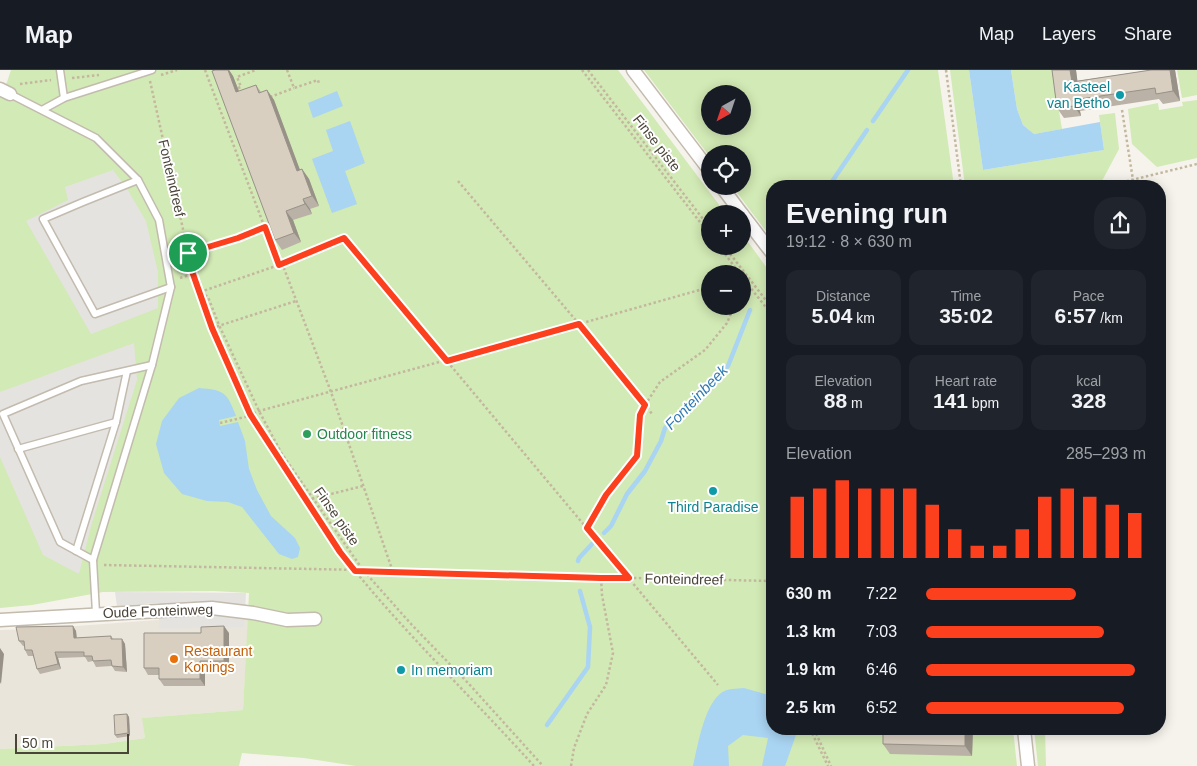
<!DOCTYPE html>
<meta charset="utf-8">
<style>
body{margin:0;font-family:Helvetica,sans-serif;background:#20242c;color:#f1f3f6;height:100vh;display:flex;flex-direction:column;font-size:19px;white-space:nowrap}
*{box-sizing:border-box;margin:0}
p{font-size:16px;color:#9ea1a6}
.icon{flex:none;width:28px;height:28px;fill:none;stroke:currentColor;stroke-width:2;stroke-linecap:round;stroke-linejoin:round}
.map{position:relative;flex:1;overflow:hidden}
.details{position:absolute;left:766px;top:110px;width:400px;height:555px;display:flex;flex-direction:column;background:#171b24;border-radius:20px;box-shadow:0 2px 12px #0003}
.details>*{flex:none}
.needle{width:32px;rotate:220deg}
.tools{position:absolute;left:701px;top:15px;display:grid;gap:10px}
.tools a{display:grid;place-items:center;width:50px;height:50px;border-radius:50%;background:#171b24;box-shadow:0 2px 12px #0003;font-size:25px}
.scale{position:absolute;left:15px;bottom:12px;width:114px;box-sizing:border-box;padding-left:5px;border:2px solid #4b4439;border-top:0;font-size:14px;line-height:18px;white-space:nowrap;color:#4b4439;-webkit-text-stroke:4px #fff;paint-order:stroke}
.pin{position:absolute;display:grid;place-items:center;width:42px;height:42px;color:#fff;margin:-21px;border:2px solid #fff;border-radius:50%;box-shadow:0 1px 5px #0007}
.round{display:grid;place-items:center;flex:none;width:52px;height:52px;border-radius:20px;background:#20242c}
.headline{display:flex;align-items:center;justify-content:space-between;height:85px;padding:0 20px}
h1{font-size:28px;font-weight:700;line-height:38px}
.metrics{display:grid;grid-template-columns:repeat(3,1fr);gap:8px;height:85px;padding:5px 20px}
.metrics div{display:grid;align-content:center;border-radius:12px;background:#20242c;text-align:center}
.metrics b{font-size:21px;font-weight:700}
.metrics small{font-size:14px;font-weight:400}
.metrics p{font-size:14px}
.chart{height:140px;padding:10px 20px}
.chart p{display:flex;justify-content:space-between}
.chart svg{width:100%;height:90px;margin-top:5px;stroke:#fc3f1d;stroke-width:6}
ul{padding:0 20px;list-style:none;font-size:16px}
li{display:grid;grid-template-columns:80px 60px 1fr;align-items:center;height:38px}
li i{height:12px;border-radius:6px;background:#fc3f1d}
header{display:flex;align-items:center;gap:30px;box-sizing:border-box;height:70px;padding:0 25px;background:#171b24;border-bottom:1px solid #363941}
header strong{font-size:24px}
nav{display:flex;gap:28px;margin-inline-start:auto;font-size:18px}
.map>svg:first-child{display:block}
</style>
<header>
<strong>Map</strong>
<nav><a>Map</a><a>Layers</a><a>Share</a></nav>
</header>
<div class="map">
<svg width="1197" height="696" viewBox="0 0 1197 696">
<rect width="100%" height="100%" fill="#f6f3ec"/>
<polygon fill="#eae5da" points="196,547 248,549 243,640 143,648 145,668 104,674 0,679 0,560 37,559"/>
<g fill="#d2eab5" fill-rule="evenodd">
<path d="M11,0H618L726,144H710V176H742L743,165L772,205V659H1013L1017,696H356L304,688L242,683L239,696H0V679L104,674L145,668L142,648L243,640L249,523L214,521L103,522L32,535L0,538V25L7,12ZM710,204H742V236H710Z"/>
<path d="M644,0H938L954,116H772V169L732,116H742V84H710V87ZM710,24H742V56H710Z"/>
<polygon points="950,0 969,0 983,100 1104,80 1099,45 1115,43 1119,79 1102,111 1081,116 965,116"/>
<polygon points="1011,0 1052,0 1062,59 1034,64 1023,55 1017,39"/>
<polygon points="1177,0 1197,0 1197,25 1182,28"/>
<polygon points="1197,30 1197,88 1157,97 1132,74 1128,39 1158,33 1159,40 1183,36 1182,32"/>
<polygon points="1034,659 1045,659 1046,696 1038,696"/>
</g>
<g fill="#e5e3e0">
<polygon points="113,100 126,117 146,151 158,202 158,238 91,264 26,151 68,130 65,117"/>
<polygon points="134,273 137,310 91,456 79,504 43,485 0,387 0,322"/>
<polygon points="115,522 246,523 244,557 159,559 159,533 117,536"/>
</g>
<g fill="#a9d4f2">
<polygon points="969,0 1011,0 1017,39 1023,55 1034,64 1100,52 1104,80 983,100"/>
<polygon points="337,21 343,36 313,48 308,33"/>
<polygon points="350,51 365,93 345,101 357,134 332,143 312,89 333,81 326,60"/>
<path d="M199,318C224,320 227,322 236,346L219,350L220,356L238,352L245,371L249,399L257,420L271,446L295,468L300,478L298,487L292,489L279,484L242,437L228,432L207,431L182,424L164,403L156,374L162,351L179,328Z"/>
<path d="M744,618L772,626V659H794L796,665L785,696H762L768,668L743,665L728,676L729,696H693C698,675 704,636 721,623C727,618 737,619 744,618Z"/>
</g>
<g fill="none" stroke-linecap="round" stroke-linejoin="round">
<g stroke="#a9d4f2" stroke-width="4.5">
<polyline points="873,51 908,0"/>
<polyline points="829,116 867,60"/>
<polyline points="604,463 611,456 627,424 645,401 661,371 665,358 728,296 750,240"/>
<polyline points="578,491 579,488 592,474"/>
<polyline points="547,655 588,597 590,557 580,521"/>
</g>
<defs>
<g id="service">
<polyline points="60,0 64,28"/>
<polyline points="10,24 96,68 138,110 159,150 170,212 171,217 152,295 93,490 96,543"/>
<polyline points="42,40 64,28 152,0"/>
<polyline points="138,110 83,132 43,149 95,244 171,217"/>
<polyline points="18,379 116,352"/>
<polyline points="76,481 116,352 127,301"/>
<polyline points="93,490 60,472 3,344 81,311 152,295"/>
</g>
<g id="minor">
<polyline points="633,0 710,101"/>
<polyline points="0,19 10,24"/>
<polyline points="721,116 742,144"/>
<polyline points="742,144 772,183"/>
<polyline points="0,550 212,538 253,543 287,550 315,549"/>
<polyline points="1024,659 1028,696"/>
</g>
</defs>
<use href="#service" stroke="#c2bbae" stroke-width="9"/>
<use href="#minor" stroke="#c2bbae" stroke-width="15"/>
<g stroke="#c4b79f" stroke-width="2.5" stroke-dasharray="2.5 2.5" stroke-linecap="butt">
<polyline points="205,0 279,195"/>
<polyline points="287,0 294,18 318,10 319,14"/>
<polyline points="582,0 710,165"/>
<polyline points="588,0 710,158"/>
<polyline points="946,0 961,116"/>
<polyline points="161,5 177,0"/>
<polyline points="72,8 99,5"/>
<path d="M150,11L193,204L226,291L250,344L340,482C399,558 470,625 534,696"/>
<polyline points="20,14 51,10"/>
<polyline points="238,18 241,17 237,7 256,0"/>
<polyline points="270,27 294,18"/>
<polyline points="1122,40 1133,110"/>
<polyline points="458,111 579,254 653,345"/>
<polyline points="1107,116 1197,94"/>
<polyline points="719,176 740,204"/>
<polyline points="724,176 772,238"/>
<polyline points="188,183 238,168 265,157"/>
<polyline points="282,193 331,322 393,502"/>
<polyline points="742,207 772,245"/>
<polyline points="180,208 193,204"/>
<polyline points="200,222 279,195 344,168 718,615"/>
<polyline points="201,222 208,227 219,255 259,341 282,384 363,500 412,555 469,614 543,696"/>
<polyline points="212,258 296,231"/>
<polyline points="220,353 245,347 259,341 579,254 710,217"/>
<polyline points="307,430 363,416"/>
<polyline points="587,458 606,425 637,385 640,345 645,335 660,312 705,280 727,253 734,236"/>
<polyline points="104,495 363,500 601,508 634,508 772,511"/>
<polyline points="772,524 770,567 772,579"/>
<polyline points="810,659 828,696"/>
<polyline points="814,659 831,696"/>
<polyline points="571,696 574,678 587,644 606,615 613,583 602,525 601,508"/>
</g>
<use href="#service" stroke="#fff" stroke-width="6"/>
<use href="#minor" stroke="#fff" stroke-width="12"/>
</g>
<g fill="#bab2a6">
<polygon points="215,0 229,0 233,6 239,21 256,15 261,22 267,20 274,30 300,100 302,99 309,109 319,136 310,139 312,144 293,150 301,172 282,180 275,170"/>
<polygon points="1052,0 1076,0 1077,11 1151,0 1175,0 1180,31 1163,34 1159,29 1080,41 1081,46 1064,48 1057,38"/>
<polygon points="73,556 76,561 77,568 111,566 113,569 122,569 125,574 127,602 115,601 112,596 96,597 93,591 88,592 85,587 58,588 61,599 40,604 37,599 33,586 28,586 25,580 24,576 23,576 19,571"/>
<polygon points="229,563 229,598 205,598 205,616 164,616 159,609 159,605 148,605 144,598"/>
<polygon points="127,644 129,647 130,666 117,668 115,665"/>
<polygon points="883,659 973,659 972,686 890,684 883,674"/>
</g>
<g fill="#979187">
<polygon points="228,0 229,0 233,6 243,32 236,22"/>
<polygon points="1070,0 1076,0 1079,22 1072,12"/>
<polygon points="1170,0 1175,0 1180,31 1173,21"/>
<polygon points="267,20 274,30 304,111 297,101"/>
<polygon points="1073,30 1080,41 1081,46 1074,36"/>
<polygon points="302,99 309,109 319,136 312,126"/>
<polygon points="303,129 310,139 312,144 305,134"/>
<polygon points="286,141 293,150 301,172 294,163"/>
<polygon points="73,556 76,561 77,574 74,568"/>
<polygon points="224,556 229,563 229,598 224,591"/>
<polygon points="122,569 125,574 127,602 123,597"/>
<polygon points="0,578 4,584 1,614 0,612"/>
<polygon points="55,582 58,588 61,599 58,594"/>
<polygon points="200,591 205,598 205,616 200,609"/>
<polygon points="127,644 129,647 130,666 128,663"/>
<polygon points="965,659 973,659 972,686 965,676"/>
</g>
<g fill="#d8cfc1" stroke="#979187">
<polygon points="215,0 228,0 236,22 256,15 259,23 267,20 297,101 302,99 312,126 303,129 305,134 286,141 294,163 275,170 212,1"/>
<polygon points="1052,0 1070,0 1072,12 1151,0 1170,0 1173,21 1156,24 1155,18 1073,30 1074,36 1057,38"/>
<polygon points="73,556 74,568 111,566 111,569 122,569 123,597 112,596 111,590 93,591 92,586 84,586 84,582 55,582 58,594 37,599 32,580 25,580 24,571 19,571 16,557"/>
<polygon points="224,556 224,591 200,591 200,609 159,609 159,598 144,598 144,563 201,563 201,557"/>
<polygon points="127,644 128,663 115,665 114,645"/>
<polygon points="883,659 965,659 965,676 883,674"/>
</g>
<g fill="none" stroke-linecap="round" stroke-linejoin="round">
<defs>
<polygon id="route" points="265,157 279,195 344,168 447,291 579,254 645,335 640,345 637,386 606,425 587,458 629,508 601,508 355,501 340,482 250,344 212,258 193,204 188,183 238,168"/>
</defs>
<use href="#route" stroke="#fff" stroke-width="10"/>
<use href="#route" stroke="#fc3f1d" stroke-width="6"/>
</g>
<g fill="#0f9aa8" stroke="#fff" stroke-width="2">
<circle cx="1120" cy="25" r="5"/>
<circle cx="713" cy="421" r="5"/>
<circle cx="401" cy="600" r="5"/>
</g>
<circle fill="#2e9e5b" stroke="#fff" stroke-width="2" cx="307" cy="364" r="5"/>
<circle fill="#e8710a" stroke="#fff" stroke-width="2" cx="174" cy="589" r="5"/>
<g text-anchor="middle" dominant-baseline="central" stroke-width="4" stroke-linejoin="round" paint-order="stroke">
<g font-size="14" fill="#0d838f" stroke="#fff" text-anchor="end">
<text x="1110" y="17">Kasteel<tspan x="1110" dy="16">van Betho</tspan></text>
<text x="713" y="437" text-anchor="middle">Third Paradise</text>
<text x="411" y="600" text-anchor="start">In memoriam</text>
</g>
<g font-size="14" fill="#4b4439" stroke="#fff">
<text transform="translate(657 73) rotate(52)">Finse piste</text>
<text transform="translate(172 108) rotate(77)">Fonteindreef</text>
<text transform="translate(337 446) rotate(55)">Finse piste</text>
<text transform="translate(684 509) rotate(1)">Fonteindreef</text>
<text transform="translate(158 541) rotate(-2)">Oude Fonteinweg</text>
</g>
<g font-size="14" fill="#27864d" stroke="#fff" text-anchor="start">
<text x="317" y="364">Outdoor fitness</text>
</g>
<g font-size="14" fill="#c56008" stroke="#fff" text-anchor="start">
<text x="184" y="581">Restaurant<tspan x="184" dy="16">Konings</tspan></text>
</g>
<g font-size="15" font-style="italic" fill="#2e7ab2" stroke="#fff">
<text transform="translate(696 327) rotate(-46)">Fonteinbeek</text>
</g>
</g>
</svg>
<div class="tools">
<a><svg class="needle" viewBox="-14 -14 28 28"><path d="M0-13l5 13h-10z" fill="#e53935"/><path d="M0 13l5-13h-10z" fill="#9ea1a6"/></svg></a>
<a><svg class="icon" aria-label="locate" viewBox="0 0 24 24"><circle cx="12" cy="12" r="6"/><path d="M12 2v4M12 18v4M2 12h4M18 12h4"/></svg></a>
<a>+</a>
<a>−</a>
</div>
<div class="scale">50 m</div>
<div class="pin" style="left:188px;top:183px;background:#1e9e55"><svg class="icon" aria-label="arrive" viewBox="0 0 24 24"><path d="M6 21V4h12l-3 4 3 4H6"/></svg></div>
<section class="details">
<div class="headline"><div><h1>Evening run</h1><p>19:12 · 8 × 630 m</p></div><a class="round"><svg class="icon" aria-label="share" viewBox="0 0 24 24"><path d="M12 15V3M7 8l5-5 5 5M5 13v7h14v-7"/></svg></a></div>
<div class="metrics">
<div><p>Distance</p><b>5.04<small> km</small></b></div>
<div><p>Time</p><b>35:02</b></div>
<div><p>Pace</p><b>6:57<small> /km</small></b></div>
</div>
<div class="metrics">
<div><p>Elevation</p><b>88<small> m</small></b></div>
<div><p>Heart rate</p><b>141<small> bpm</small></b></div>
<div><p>kcal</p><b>328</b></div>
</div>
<div class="chart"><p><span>Elevation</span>285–293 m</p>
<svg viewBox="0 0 160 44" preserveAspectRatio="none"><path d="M5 44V14M15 44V10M25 44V6M35 44V10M45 44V10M55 44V10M65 44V18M75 44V30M85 44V38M95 44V38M105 44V30M115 44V14M125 44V10M135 44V14M145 44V18M155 44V22"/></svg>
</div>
<ul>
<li><b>630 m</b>7:22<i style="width:68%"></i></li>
<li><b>1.3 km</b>7:03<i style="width:81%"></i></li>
<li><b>1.9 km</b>6:46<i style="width:95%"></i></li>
<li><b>2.5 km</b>6:52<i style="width:90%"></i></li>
</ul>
</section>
</div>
